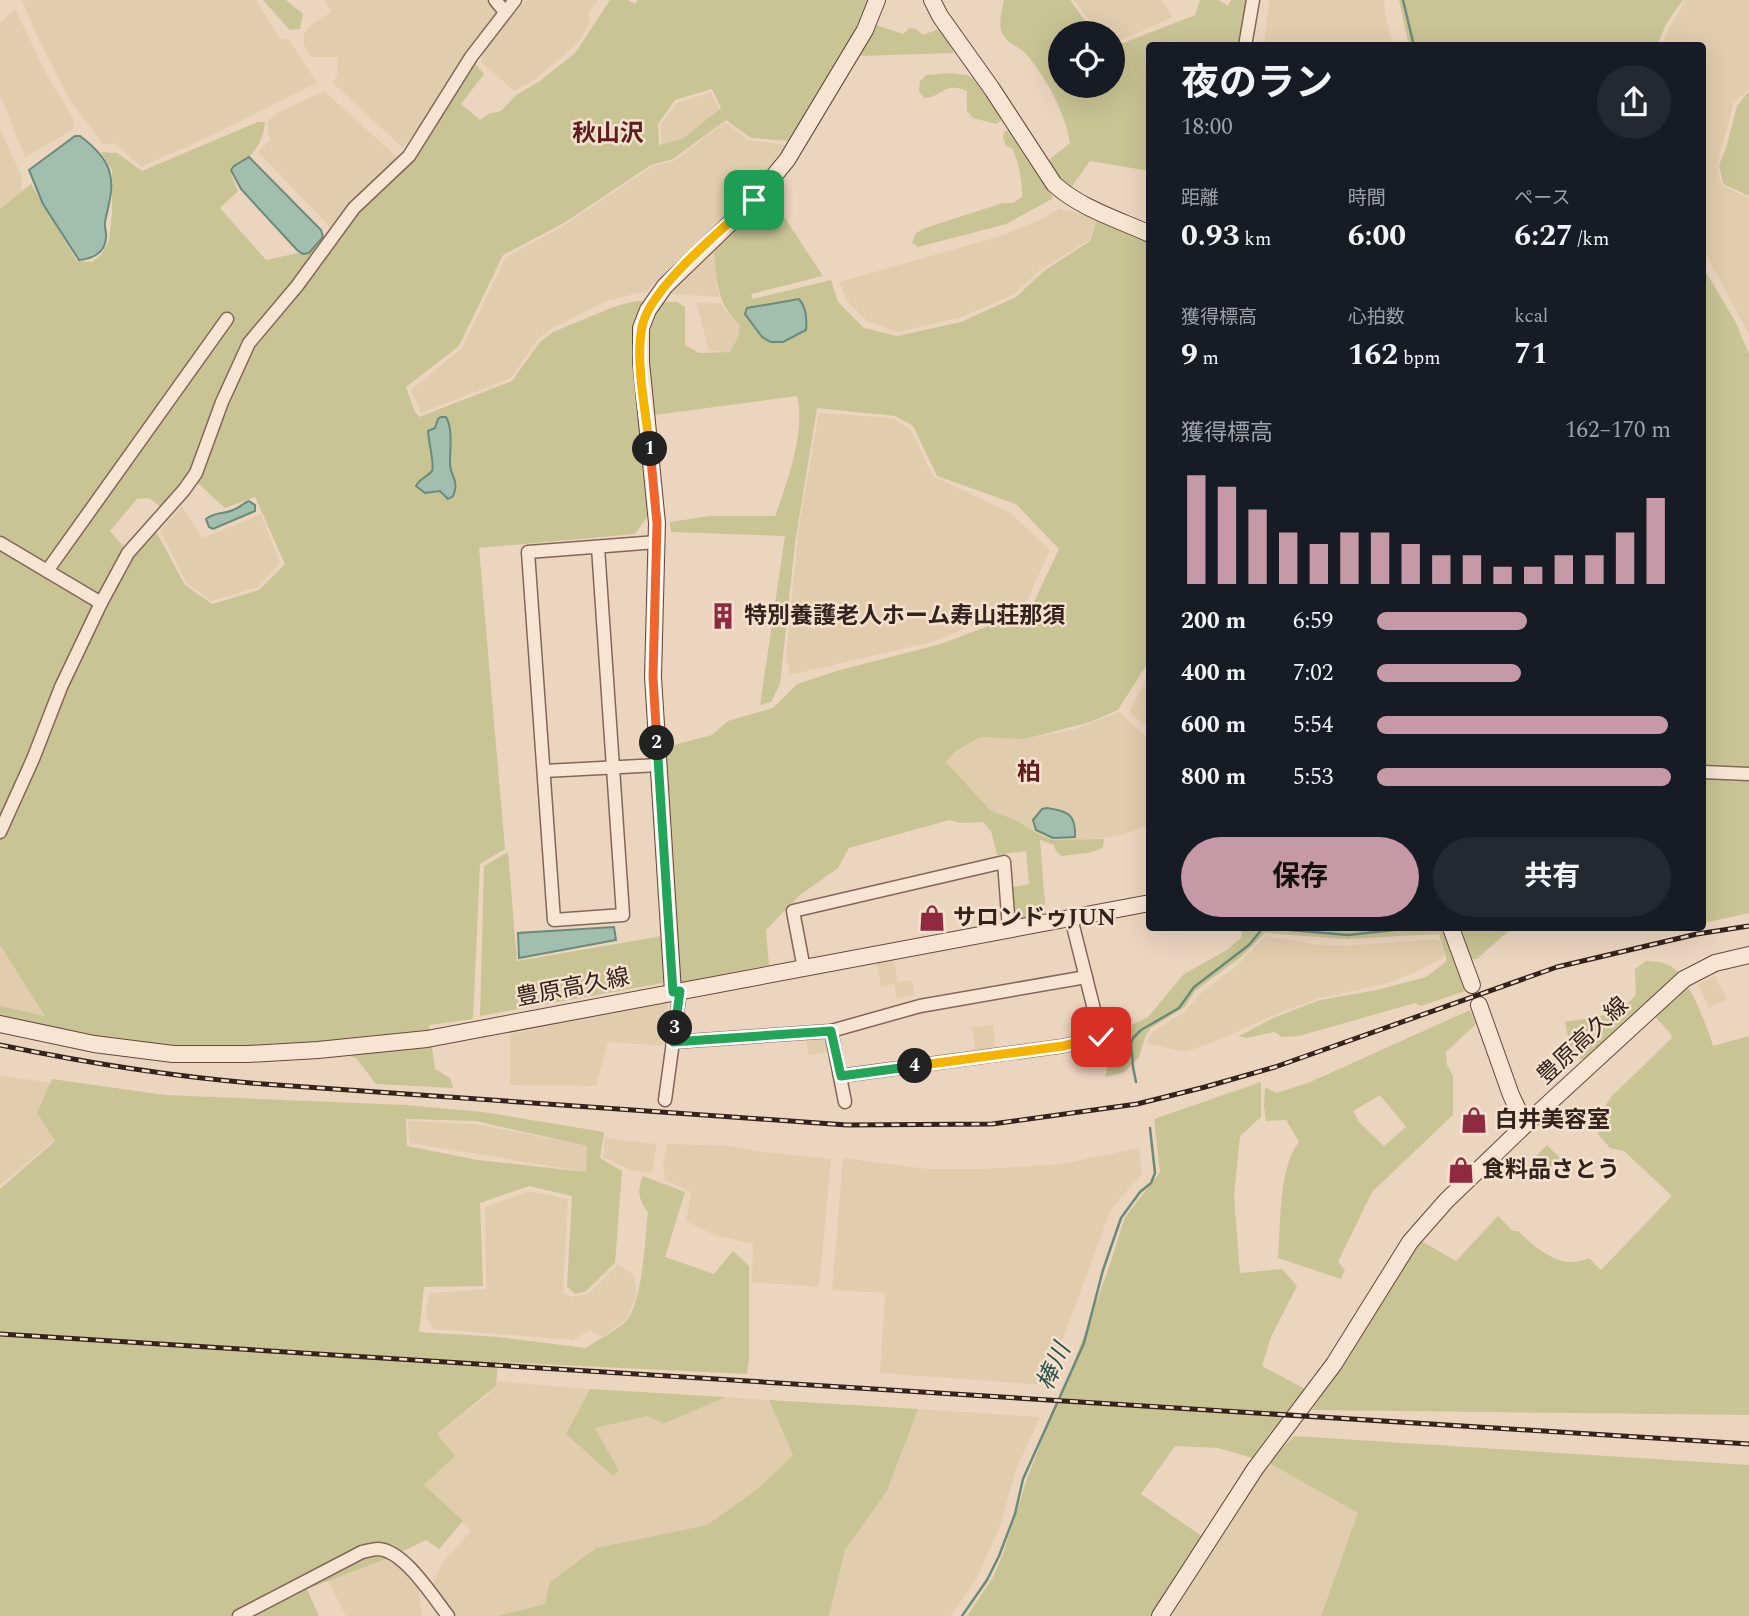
<!DOCTYPE html>
<html lang="ja">
<meta charset="utf-8">
<style>
body{margin:0;font-family:Spectral,"Noto Sans JP",serif;background:#242831;color:#f1f3f6;height:100vh;display:flex;flex-direction:column;font-size:26px;white-space:nowrap}
*{box-sizing:border-box;margin:0}
p{font-size:23px;color:#9ea1a6}
.icon{flex:none;width:38px;height:38px;fill:none;stroke:currentColor;stroke-width:2;stroke-linecap:round;stroke-linejoin:round}
.map{position:relative;flex:1;overflow:hidden}
.sheet{position:absolute;left:1146px;top:42px;width:560px;height:889px;display:flex;flex-direction:column;background:#171b24;border-radius:7px;box-shadow:0 7px 28px #0002}
.sheet>*{flex:none}
.fabs{position:absolute;left:1048px;top:21px;display:grid;gap:14px}
.fabs a{display:grid;place-items:center;width:77px;height:77px;border-radius:50%;background:#171b24;box-shadow:0 7px 28px #0002;font-size:35px}
.pin{position:absolute;display:grid;place-items:center;width:60px;height:60px;color:#fff;margin:-30px;border-radius:14px;box-shadow:0 4px 10px #0006}
.km{position:absolute;width:35px;height:35px;margin:-18px;border-radius:50%;background:#222;color:#fff;font-size:19px;line-height:35px;text-align:center}
.round{display:grid;place-items:center;flex:none;width:74px;height:74px;border-radius:37px;background:#242831}
.headline{display:flex;align-items:center;justify-content:space-between;height:119px;padding:0 35px}
h1{font-size:38px;font-weight:700;line-height:52px}
.figures{display:grid;grid-template-columns:repeat(3,1fr);gap:10px;height:119px;padding:7px 35px}
.figures div{display:grid;align-content:center}
.figures b{font-size:30px;font-weight:700}
.figures small{font-size:19px;font-weight:400}
.figures p{font-size:19px}
.chart{height:196px;padding:14px 35px}
.chart p{display:flex;justify-content:space-between}
.chart svg{width:100%;height:126px;margin-top:7px;stroke:#c599a5;stroke-width:6}
.action{display:flex;gap:14px;margin-top:auto;padding:14px 35px}
.action a{flex:1;height:80px;border-radius:42px;background:#c599a5;color:#111;font-size:28px;font-weight:700;line-height:80px;text-align:center}
.action a+a{background:#242831;color:#f1f3f6}
ul{padding:0 35px;list-style:none;font-size:23px}
li{display:grid;grid-template-columns:112px 84px 1fr;align-items:center;height:52px}
li i{height:18px;border-radius:9px;background:#c599a5}
.map>svg:first-child{display:block}
</style>
<div class="map">
<svg width="1749" height="1616" viewBox="0 0 1749 1616">
<rect width="100%" height="100%" fill="#ecd5bf"/>
<g fill="#e1cdad" fill-rule="evenodd">
<polygon points="22,0 256,0 279,38 289,40 317,83 215,134 141,167 114,143 104,145 69,99 37,36"/>
<polygon points="325,0 486,0 497,11 467,51 428,117 403,148 332,82 337,77 338,57 311,57 303,43 304,34 312,24 331,12"/>
<polygon points="526,0 598,0 588,13 590,24 577,44 534,80 514,91 481,62 485,48"/>
<polygon points="1074,0 1161,0 1173,17 1113,44 1113,33 1099,33"/>
<polygon points="1269,0 1384,0 1385,14 1393,45 1264,45"/>
<polygon points="1686,0 1749,0 1749,89 1734,103 1719,157 1718,175 1723,186 1749,198 1749,335 1703,248 1703,46 1661,45 1671,24"/>
<polygon points="15,9 45,71 74,120 74,129 25,157 0,95 0,23"/>
<polygon points="324,91 397,157 390,168 357,197 330,227 258,152 271,139 268,134 268,121 277,113"/>
<polygon points="711,92 719,109 682,139 662,144 660,125 677,103"/>
<polygon points="725,122 748,140 787,145 754,186 664,274 646,291 607,301 552,328 538,339 511,378 421,413 411,390 462,348 505,258 563,226 653,166 674,161"/>
<polygon points="0,129 21,175 22,192 0,208"/>
<polygon points="1059,209 1073,211 1097,219 1089,240 1040,270 1015,294 962,317 898,332 868,322 847,301 839,282 1001,236 1042,219"/>
<polygon points="714,247 717,288 720,297 667,294"/>
<polygon points="696,302 722,303 725,310 740,325 738,337 730,352 709,351"/>
<polygon points="819,413 893,418 911,430 933,476 1011,513 1050,550 1026,603 932,642 790,675 786,656 799,525"/>
<polygon points="182,506 202,538 261,514 280,563 258,587 212,601 187,584 160,531"/>
<polygon points="1150,672 1150,730 1129,712"/>
<path d="M1119,712L1150,740V825L1115,837L1072,840H1053L1042,836L1015,820L990,810L946,762L956,751L980,737L1025,739L1076,729ZM1067,811L1072,817L1075,829L1036,830L1033,820L1037,814Z"/>
<polygon points="1265,936 1318,945 1346,946 1435,939 1439,940 1444,954 1443,958 1418,971 1388,983 1317,999 1264,1019 1226,1037 1186,1052 1148,1044 1148,1039 1152,1032 1184,1012 1204,990 1238,965"/>
<polygon points="0,945 46,1017 0,1006"/>
<polygon points="894,958 898,982 912,980 915,995 897,999 894,984 881,987 876,961"/>
<polygon points="1715,976 1727,999 1709,1008 1698,984"/>
<polygon points="663,1002 668,1006 666,1046 608,1042 596,1086 510,1085 510,1034"/>
<polygon points="993,1025 996,1049 976,1052 972,1027"/>
<polygon points="828,1038 830,1052 808,1055 806,1039"/>
<polygon points="0,1075 51,1083 37,1113 55,1140 0,1185"/>
<polygon points="408,1121 476,1124 587,1146 586,1172 409,1143"/>
<polygon points="605,1138 657,1144 652,1173 630,1170 603,1157"/>
<polygon points="667,1144 733,1146 755,1151 831,1159 819,1287 752,1282 753,1244 714,1235 686,1221 691,1192 665,1180 663,1165"/>
<polygon points="1139,1148 1142,1174 1111,1209 1046,1385 880,1373 885,1293 832,1290 843,1158 928,1169 983,1169 1061,1164"/>
<polygon points="528,1191 568,1199 563,1293 572,1297 589,1293 618,1264 633,1274 637,1294 627,1319 602,1337 589,1330 574,1340 433,1329 427,1318 426,1309 430,1293 486,1289 485,1207"/>
<polygon points="497,1381 590,1389 566,1434 618,1471 595,1428 648,1416 663,1424 726,1397 769,1400 793,1455 759,1488 707,1525 596,1548 546,1604 497,1616 454,1616 433,1588 434,1577 448,1556 471,1531 424,1485 455,1456 436,1434 487,1396 496,1386"/>
<polygon points="918,1409 1040,1417 1015,1472 1001,1524 976,1580 951,1616 829,1616 845,1550 887,1491"/>
<polygon points="1269,1463 1359,1513 1321,1616 1167,1616 1215,1538"/>
<polygon points="389,1558 418,1585 422,1616 346,1616 328,1581"/>
</g>
<g fill="#c9c494" fill-rule="evenodd">
<polygon points="263,0 286,0 303,14 300,29 290,30"/>
<path d="M610,0H628L635,4L638,0H870L860,26L789,141L751,138L726,120L673,159L651,165L564,223L503,255L459,346L406,387L414,410L419,417L512,381L540,342L553,332L616,306L636,301L677,302L685,307V345L699,353L730,352L738,337L740,325C716,304 716,277 714,247L769,194L823,276L751,294L753,299L831,280L838,302L864,328L897,336L961,322L1016,297L1044,271L1090,241L1097,219L1150,240V659L1118,710L1090,722L1025,739L980,737L956,751L946,762L990,810L1015,820L1042,836L1053,840L1104,839L1103,848L1088,853L1061,856L1056,851L1054,845L1040,840L1045,904L1028,920L1013,923L1009,888L1029,884L1026,851L997,855L991,831L983,822L961,823L949,820L849,848L838,868L800,895L766,930L769,965L679,983L663,748L712,735L728,721L773,708L797,684L840,670L941,644L1030,610L1059,549L1016,504L937,476L913,426L895,416L817,408L795,543L780,684L771,702L760,705L785,536L671,532L670,522L710,516H775C787,484 806,430 797,396L639,417L648,516L635,534L479,548L505,849L480,864L473,1019L429,1025L435,1069L450,1078L453,1088L376,1084L356,1058L311,1044L174,1048L95,1039L0,1017V1006L45,1016L0,945V209L31,184L77,261L92,262L101,255L109,241L112,213V170L101,152L117,153L142,171L258,122H265C263,146 249,159 231,174L238,191L220,208L266,260L307,251L338,238L366,201L413,160L474,62L484,74L461,104L480,120L488,114L501,111L516,95L540,81L575,53ZM712,89L721,108L682,139L659,145L658,124L675,100ZM799,299L803,303L807,320L757,330L747,308ZM189,475L225,508L255,497L285,564L259,590L212,604L185,585L157,533L142,544L125,548L110,531L137,499L149,498L162,508Z"/>
<path d="M1004,0H1070L1094,33H1060V86H1113V47L1195,15L1200,0H1219L1228,6L1231,0H1247L1240,45L1150,46V171L1090,161L1070,189L1058,183L1045,163L1070,143C1065,112 1047,79 1026,54C1019,46 1007,44 1002,33C998,23 1002,10 1004,0Z"/>
<polygon points="1399,0 1683,0 1666,24 1658,45 1409,46"/>
<polygon points="876,25 903,34 909,28 916,29 923,35 941,28 954,53 860,56"/>
<path d="M948,73L967,75L973,78L1002,120L996,124L973,118L967,111V91C943,81 942,98 924,98L919,91L920,81L926,75Z"/>
<polygon points="1749,91 1749,196 1723,184 1719,165 1726,148 1737,106"/>
<path d="M1011,129L1052,195V199L1006,224L918,247L912,243L916,233L925,228L1003,203H1013L1022,197C1023,184 1018,159 1012,148L1006,146L1003,138L1004,132Z"/>
<polygon points="1703,267 1735,321 1749,354 1749,913 1703,923"/>
<polygon points="508,852 517,961 662,936 663,983 480,1016 484,866"/>
<polygon points="1242,928 1444,928 1465,991 1421,1006 1415,1003 1299,1036 1282,1037 1274,1032 1246,1038 1239,1036 1273,1018 1320,1000 1377,990 1426,977 1447,961 1439,934 1345,939 1265,933 1241,957 1195,991 1185,1007 1151,1028 1146,1035 1139,1057 1123,1073 1105,1077 1111,1054 1108,1042 1119,1031 1148,1017 1184,974 1227,950 1241,938"/>
<polygon points="1456,928 1512,928 1477,959 1468,959"/>
<path d="M1646,961C1657,961 1669,963 1677,971C1690,983 1708,1028 1713,1046L1749,1036V1415L1312,1410L1421,1241L1456,1261L1498,1216L1513,1231H1518C1531,1244 1553,1263 1572,1262C1578,1262 1584,1260 1589,1258L1601,1270L1672,1196L1624,1151L1610,1148L1598,1134L1597,1118L1611,1097L1672,1038L1670,1033L1648,1009L1589,1062L1572,1056L1565,1022C1594,1017 1615,1018 1636,995L1635,969Z"/>
<path d="M1470,1010L1476,1024L1446,1052L1447,1065L1453,1076V1115L1372,1192L1338,1262L1345,1270L1341,1279L1278,1258C1281,1225 1278,1168 1299,1142L1286,1120L1266,1121L1264,1106L1265,1087L1276,1093L1308,1083ZM1380,1095L1406,1127L1384,1146L1359,1122L1353,1111Z"/>
<path d="M52,1079L165,1095L406,1105L483,1112L604,1132L600,1158L622,1171L615,1263L586,1291L575,1294L567,1287L572,1196L529,1186L480,1203L483,1286L424,1287L419,1332L499,1337L586,1348C598,1339 617,1331 627,1320C643,1300 645,1238 648,1212C638,1199 637,1190 643,1176L685,1192L665,1257L714,1274L733,1251L749,1266V1358L747,1374L498,1362L496,1386L437,1434L455,1456L424,1485L463,1521L439,1549L426,1540L389,1558L307,1589L319,1616H0V1189L55,1141L37,1113ZM406,1119L476,1121L587,1146L586,1172L478,1160L407,1146Z"/>
<polygon points="1261,1082 1261,1117 1240,1136 1234,1196 1240,1273 1282,1269 1297,1286 1271,1337 1262,1366 1309,1391 1271,1460 1294,1436 1749,1465 1749,1616 1321,1616 1358,1513 1269,1463 1218,1448 1175,1446 1141,1494 1203,1537 1154,1616 967,1616 992,1579 1003,1554 1028,1476 1050,1419 1063,1392 1108,1270 1125,1217 1160,1172 1154,1119"/>
<polygon points="1547,1145 1560,1158 1544,1174 1531,1161"/>
<polygon points="590,1389 726,1397 663,1424 648,1416 595,1428 619,1471 613,1476 566,1434"/>
<polygon points="769,1400 918,1409 887,1491 845,1550 829,1616 497,1616 545,1604 550,1582 596,1548 707,1525 759,1488 793,1455"/>
</g>
<g fill="#a2beaf" stroke="#6a8b7b" stroke-width="2">
<path d="M75,136H80C92,145 107,158 110,174C114,190 108,206 105,222C104,227 107,233 106,238C105,253 92,259 79,260L43,204L29,170Z"/>
<polygon points="249,157 321,230 323,237 309,253 303,254 297,250 241,189 231,170 234,166"/>
<path d="M799,299C806,307 807,320 806,330L783,342H771L762,337L745,314L747,308Z"/>
<path d="M441,417H446C453,429 450,449 450,463C450,477 460,480 453,496L448,499L440,491L425,493L416,486C420,478 427,477 432,471C435,466 428,439 428,431L435,428L438,419Z"/>
<path d="M249,501L255,505V511L213,529L209,527L206,519C216,511 223,515 233,510C240,508 243,503 249,501Z"/>
<path d="M1047,808C1068,811 1076,814 1075,837L1053,838L1036,830L1033,820L1042,809Z"/>
<polygon points="614,927 616,940 519,958 518,933"/>
</g>
<g fill="none" stroke-linecap="round" stroke-linejoin="round">
<g stroke="#6a8b7b" stroke-width="2.5">
<polyline points="1403,0 1414,46"/>
<polyline points="1268,928 1348,935 1412,928"/>
<polyline points="1136,1082 1133,1067 1131,1043 1133,1038 1141,1030 1179,1008 1194,987 1249,945 1262,929 1267,928"/>
<polyline points="962,1616 987,1580 999,1556 1015,1514 1023,1479 1084,1343 1103,1270 1121,1218 1140,1192 1151,1183 1155,1173 1150,1128"/>
</g>
<defs>
<g id="street">
<polyline points="495,0 505,12"/>
<polyline points="1245,46 1253,0"/>
<polyline points="0,543 101,603"/>
<polyline points="598,547 623,915 554,920 528,552 657,542"/>
<polyline points="47,571 227,319"/>
<polyline points="544,771 659,765"/>
<polyline points="1703,772 1749,774"/>
<polyline points="0,832 33,759 61,687 101,603 128,553 184,490 196,473 222,402 249,343 297,286 354,208 409,156 471,57 515,0"/>
<polyline points="804,969 793,911 1004,862 1009,929"/>
<polyline points="831,1031 845,1102"/>
<polyline points="673,1042 831,1031 920,1006 1086,977"/>
<polyline points="840,1076 1063,1046 1101,1037 1071,918"/>
<polyline points="665,1100 680,991"/>
<path d="M239,1616L362,1552C367,1551 373,1549 378,1549C404,1550 433,1597 448,1616"/>
</g>
<g id="secondary">
<path d="M932,0L940,16L992,89L1054,184C1080,208 1117,219 1150,234"/>
<polyline points="1451,928 1472,985"/>
<polyline points="673,992 653,677 657,523 641,362 641,328 648,310 665,286 754,200 787,160 865,30 877,0"/>
<polyline points="1479,1005 1511,1095 1525,1125 1684,979 1715,963 1749,955"/>
<polyline points="0,1024 94,1044 173,1054 248,1054 318,1050 427,1039 480,1029 1150,903"/>
<polyline points="1160,1616 1255,1469 1334,1364 1410,1242 1446,1201 1525,1125"/>
</g>
</defs>
<use href="#street" stroke="#846658" stroke-width="15"/>
<use href="#secondary" stroke="#65473c" stroke-width="18"/>
<use href="#street" stroke="#f7e4d2" stroke-width="12"/>
<use href="#secondary" stroke="#f7e4d2" stroke-width="16"/>
<defs>
<g id="rail">
<path d="M0,1045C87,1063 174,1077 263,1084L847,1125L992,1124L1137,1104L1205,1087L1275,1067L1557,967L1697,934L1749,926"/>
<polyline points="0,1334 1749,1444"/>
</g>
</defs>
<use href="#rail" stroke="#34221c" stroke-width="5"/>
<use href="#rail" stroke="#f4e1ce" stroke-width="2.5" stroke-dasharray="8" stroke-linecap="butt"/>
</g>
<g fill="none" stroke-linecap="round" stroke-linejoin="round">
<defs>
<path id="split-1" d="M650,449C646,414 635,361 642,327C649,288 724,228 754,200"/>
<polyline id="split-2" points="650,449 657,523 653,677 657,743"/>
<polyline id="split-3" points="657,743 673,992 680,991 675,1028"/>
<polyline id="split-4" points="675,1028 673,1042 831,1031 841,1076 915,1066"/>
<polyline id="split-5" points="915,1066 1063,1046 1101,1037"/>
</defs>
<use href="#split-1" stroke="#fff" stroke-width="14"/>
<use href="#split-2" stroke="#fff" stroke-width="14"/>
<use href="#split-3" stroke="#fff" stroke-width="14"/>
<use href="#split-4" stroke="#fff" stroke-width="14"/>
<use href="#split-5" stroke="#fff" stroke-width="14"/>
<use href="#split-1" stroke="#f5b400" stroke-width="9"/>
<use href="#split-2" stroke="#f0652b" stroke-width="9"/>
<use href="#split-3" stroke="#22a559" stroke-width="9"/>
<use href="#split-4" stroke="#22a559" stroke-width="9"/>
<use href="#split-5" stroke="#f5b400" stroke-width="9"/>
</g>
<defs>
<symbol id="building-bare" viewBox="-9 -9 18 18"><path d="M-4-6H4V6H1V3H-1V6H-4ZM-2.5-4.3h1.7v1.8h-1.7ZM.8-4.3h1.7v1.8H.8ZM-2.5-1h1.7V.8h-1.7ZM.8-1h1.7V.8H.8Z" fill="#902a41" stroke="#f4e1ce" stroke-width="2.5" paint-order="stroke"/></symbol>
<symbol id="shop-bare" viewBox="-9 -9 18 18"><path d="M-5-2.5h2.3a2.7 3.5 0 0 1 5.4 0H5L5.5 6h-11ZM-1.5-2.5h3a1.5 2.3 0 0 0-3 0Z" fill="#902a41" stroke="#f4e1ce" stroke-width="2.5" paint-order="stroke"/></symbol>
</defs>
<g fill-rule="evenodd">
<use href="#building-bare" x="704" y="597" width="38" height="38"/>
<use href="#shop-bare" x="913" y="899" width="38" height="38"/>
<use href="#shop-bare" x="1455" y="1101" width="38" height="38"/>
<use href="#shop-bare" x="1442" y="1151" width="38" height="38"/>
</g>
<g text-anchor="middle" dominant-baseline="central" stroke-width="5" stroke-linejoin="round" paint-order="stroke">
<g font-size="23" font-weight="bold" fill="#34221c" stroke="#f4e1ce" text-anchor="start">
<text x="744" y="616">特別養護老人ホーム寿山荘那須</text>
<text x="953" y="918">サロンドゥJUN</text>
<text x="1495" y="1120">白井美容室</text>
<text x="1482" y="1170">食料品さとう</text>
</g>
<g font-size="23" fill="#34221c" stroke="#f4e1ce">
<text transform="translate(573 988) rotate(-11)">豊原高久線</text>
<text transform="translate(1583 1041) rotate(-43)">豊原高久線</text>
</g>
<g font-size="24" font-weight="bold" fill="#5f1d1e" stroke="#f4e1ce">
<text x="608" y="134">秋山沢</text>
<text x="1029" y="773">柏</text>
</g>
<g font-size="24" font-style="italic" fill="#2c5348" stroke="#f4e1ce">
<text transform="translate(1054 1367) rotate(-66)">棒川</text>
</g>
</g>
</svg>
<div class="fabs">
<a><svg class="icon" aria-label="locate" viewBox="0 0 24 24"><circle cx="12" cy="12" r="6"/><path d="M12 2v4M12 18v4M2 12h4M18 12h4"/></svg></a>
</div>
<div class="pin" style="left:754px;top:200px;background:#1e9e55"><svg class="icon" aria-label="arrive" viewBox="0 0 24 24"><path d="M6 21V4h12l-3 4 3 4H6"/></svg></div>
<div class="pin" style="left:1101px;top:1037px;background:#d93025"><svg class="icon" aria-label="check" viewBox="0 0 24 24"><path d="M5 12l5 5 9-10"/></svg></div>
<b class="km" style="left:650px;top:449px">1</b>
<b class="km" style="left:657px;top:743px">2</b>
<b class="km" style="left:675px;top:1028px">3</b>
<b class="km" style="left:915px;top:1066px">4</b>
<section class="sheet">
<div class="headline"><div><h1>夜のラン</h1><p>18:00</p></div><a class="round"><svg class="icon" aria-label="share" viewBox="0 0 24 24"><path d="M12 15V3M7 8l5-5 5 5M5 13v7h14v-7"/></svg></a></div>
<div class="figures">
<div><p>距離</p><b>0.93<small> km</small></b></div>
<div><p>時間</p><b>6:00</b></div>
<div><p>ペース</p><b>6:27<small> /km</small></b></div>
</div>
<div class="figures">
<div><p>獲得標高</p><b>9<small> m</small></b></div>
<div><p>心拍数</p><b>162<small> bpm</small></b></div>
<div><p>kcal</p><b>71</b></div>
</div>
<div class="chart"><p><span>獲得標高</span>162–170 m</p>
<svg viewBox="0 0 160 44" preserveAspectRatio="none"><path d="M5 44V6M15 44V10M25 44V18M35 44V26M45 44V30M55 44V26M65 44V26M75 44V30M85 44V34M95 44V34M105 44V38M115 44V38M125 44V34M135 44V34M145 44V26M155 44V14"/></svg>
</div>
<ul>
<li><b>200 m</b>6:59<i style="width:51%"></i></li>
<li><b>400 m</b>7:02<i style="width:49%"></i></li>
<li><b>600 m</b>5:54<i style="width:99%"></i></li>
<li><b>800 m</b>5:53<i style="width:100%"></i></li>
</ul>
<div class="action"><a>保存</a><a>共有</a></div>
</section>
</div>
